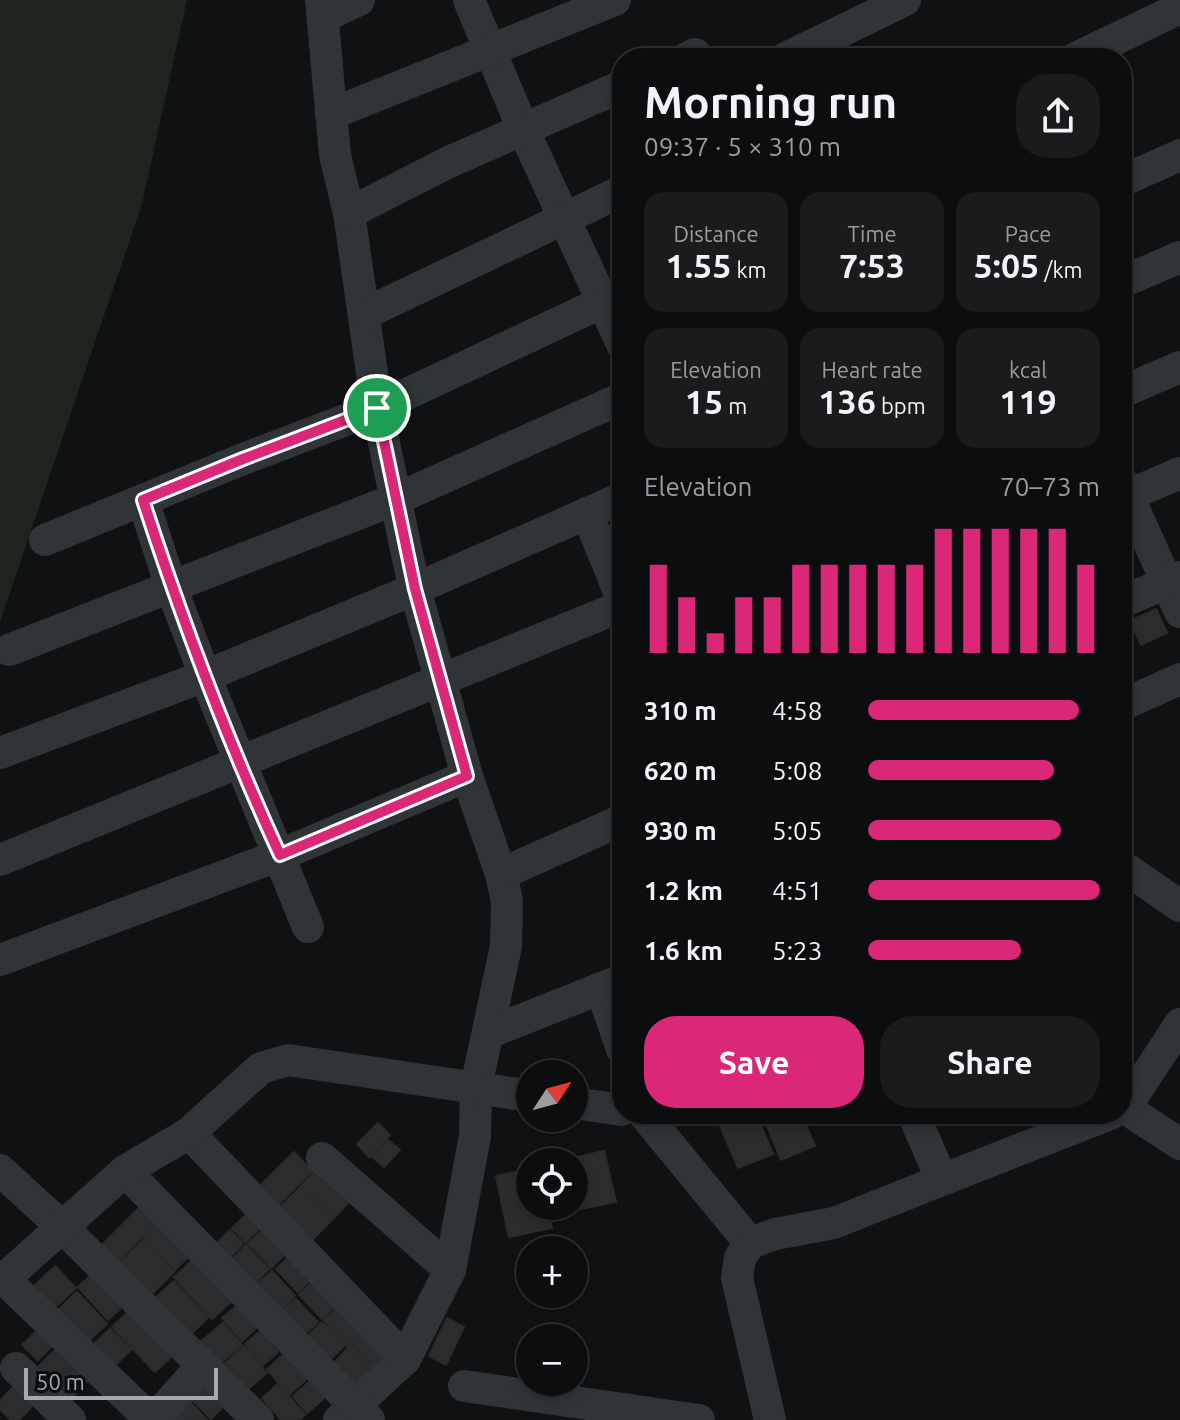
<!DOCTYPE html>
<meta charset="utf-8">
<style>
body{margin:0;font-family:Ubuntu,sans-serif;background:#1a1b1c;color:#f1f3f6;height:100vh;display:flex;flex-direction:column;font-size:30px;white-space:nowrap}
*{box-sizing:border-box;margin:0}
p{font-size:26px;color:#9a9c9e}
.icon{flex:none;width:44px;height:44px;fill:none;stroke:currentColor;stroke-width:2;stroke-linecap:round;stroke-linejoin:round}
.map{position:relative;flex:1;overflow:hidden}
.panel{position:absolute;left:612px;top:48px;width:520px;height:1076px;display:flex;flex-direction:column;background:#0c0d0e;border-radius:32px;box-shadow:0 4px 12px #0003,0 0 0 2px #2c2d2e}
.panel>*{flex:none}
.needle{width:52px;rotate:54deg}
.buttons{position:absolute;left:516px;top:1060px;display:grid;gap:16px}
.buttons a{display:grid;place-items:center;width:72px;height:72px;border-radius:50%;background:#0c0d0e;box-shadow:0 4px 12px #0003,0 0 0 2px #2c2d2e;font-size:40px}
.scale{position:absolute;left:24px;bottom:20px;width:194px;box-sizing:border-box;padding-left:8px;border:4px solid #a2abb2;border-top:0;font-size:22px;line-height:28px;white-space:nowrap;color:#a2abb2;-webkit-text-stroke:6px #0b0c0c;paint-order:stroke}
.pin{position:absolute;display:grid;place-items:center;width:68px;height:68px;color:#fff;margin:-34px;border:4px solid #fff;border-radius:50%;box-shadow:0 2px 8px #0007}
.round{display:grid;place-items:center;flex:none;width:84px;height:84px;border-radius:32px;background:#1a1b1c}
.summary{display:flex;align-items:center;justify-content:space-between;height:136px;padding:0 32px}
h1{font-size:44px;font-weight:600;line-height:60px}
.metrics{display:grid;grid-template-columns:repeat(3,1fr);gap:12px;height:136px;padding:8px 32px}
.metrics div{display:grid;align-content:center;border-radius:20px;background:#1a1b1c;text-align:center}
.metrics b{font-size:34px;font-weight:600}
.metrics small{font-size:22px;font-weight:400}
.metrics p{font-size:22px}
.chart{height:224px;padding:16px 32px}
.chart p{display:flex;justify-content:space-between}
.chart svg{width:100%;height:144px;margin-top:8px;stroke:#db2777;stroke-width:6}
.action{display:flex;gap:16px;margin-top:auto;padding:16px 32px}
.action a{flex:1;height:92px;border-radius:32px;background:#db2777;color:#fff;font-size:32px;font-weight:600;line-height:92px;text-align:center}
.action a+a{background:#1a1b1c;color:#f1f3f6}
ul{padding:0 32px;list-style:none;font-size:26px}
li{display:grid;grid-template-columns:128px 96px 1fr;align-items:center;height:60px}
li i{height:20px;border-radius:10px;background:#db2777}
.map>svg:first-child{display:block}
</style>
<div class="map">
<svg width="1180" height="1420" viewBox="0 0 1180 1420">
<rect width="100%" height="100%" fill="#101112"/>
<polygon fill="#1d241d" points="0,0 187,0 142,204 0,622"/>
<g fill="#2b2c2e" stroke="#2a2b2d" stroke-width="2">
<polygon points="1156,609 1167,633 1141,645 1130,621"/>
<polygon points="741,1114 756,1114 773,1154 738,1168 719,1123"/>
<polygon points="762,1114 801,1114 815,1146 781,1160"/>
<polygon points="378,1123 390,1135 369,1157 357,1144"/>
<polygon points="388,1140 400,1150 384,1167 372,1157"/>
<polygon points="604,1151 616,1202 580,1209 574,1183 574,1162 569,1162 569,1159"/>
<polygon points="294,1152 312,1171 279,1204 261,1185"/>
<polygon points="530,1169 530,1206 547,1206 552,1228 509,1237 496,1176"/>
<polygon points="315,1171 348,1203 333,1219 300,1187"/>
<polygon points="300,1188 332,1220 312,1240 279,1208"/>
<polygon points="143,1204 159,1220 114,1265 98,1249"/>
<polygon points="250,1211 264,1225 245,1242 232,1228"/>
<polygon points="159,1222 191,1254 175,1270 143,1238"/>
<polygon points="264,1229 286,1253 271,1268 248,1243"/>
<polygon points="230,1230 243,1244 228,1259 215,1245"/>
<polygon points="143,1240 174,1272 149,1297 117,1265"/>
<polygon points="246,1245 269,1269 253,1285 230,1261"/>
<polygon points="292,1254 314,1276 298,1292 276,1269"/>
<polygon points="195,1258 233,1300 212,1319 174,1277"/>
<polygon points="55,1266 76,1288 52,1310 31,1289"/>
<polygon points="272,1271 295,1296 279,1312 255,1286"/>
<polygon points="91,1275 128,1301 108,1320 78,1287"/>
<polygon points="315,1279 338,1303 322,1319 299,1295"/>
<polygon points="174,1281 208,1318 187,1338 153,1300"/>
<polygon points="77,1292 107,1324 86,1343 57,1311"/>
<polygon points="296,1299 318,1322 301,1338 279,1314"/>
<polygon points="241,1302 261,1324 242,1341 222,1318"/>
<polygon points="341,1304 364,1330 347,1346 324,1320"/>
<polygon points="131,1309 173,1355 155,1372 112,1327"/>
<polygon points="447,1318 464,1327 446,1365 429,1356"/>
<polygon points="322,1322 345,1345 327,1363 304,1340"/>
<polygon points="223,1323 242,1345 219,1364 200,1342"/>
<polygon points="369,1326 393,1351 376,1368 352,1343"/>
<polygon points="110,1329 131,1350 112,1368 91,1347"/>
<polygon points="38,1330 53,1345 38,1360 22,1345"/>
<polygon points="260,1331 278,1352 263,1365 245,1344"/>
<polygon points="351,1345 374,1368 354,1387 332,1365"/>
<polygon points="244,1346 267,1373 248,1389 225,1363"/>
<polygon points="55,1350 70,1366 52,1383 37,1368"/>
<polygon points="288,1350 310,1376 289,1395 267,1369"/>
<polygon points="78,1359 94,1374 68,1402 52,1387"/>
<polygon points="314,1378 328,1395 307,1413 293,1396"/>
<polygon points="204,1380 227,1403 211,1419 188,1396"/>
<polygon points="19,1381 38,1400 19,1420 11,1420 0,1409 0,1401"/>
<polygon points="278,1384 305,1415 300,1420 281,1420 262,1398"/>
<polygon points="187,1399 207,1420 172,1420"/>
</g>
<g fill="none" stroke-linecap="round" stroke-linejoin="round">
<g stroke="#313436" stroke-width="32">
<polyline points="321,0 335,155 349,213 377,408 405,545 415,589 467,776 501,874 507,901 506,946 476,1087 475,1136 450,1270 405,1359 339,1420"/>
<polyline points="469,0 523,129 622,344"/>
<polyline points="323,17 359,0"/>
<polyline points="687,58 695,54"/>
<polyline points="786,58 905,0"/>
<polyline points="1076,58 1180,8"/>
<polyline points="331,114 615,0"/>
<polyline points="1122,181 1180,155"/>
<polyline points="349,213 449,162 622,86"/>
<polyline points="1122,282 1180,257"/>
<polyline points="364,314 622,191"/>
<polyline points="1122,392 1180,367"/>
<polyline points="1122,482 1180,612"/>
<polyline points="1122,498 1180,473"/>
<polyline points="143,500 171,587 205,676 308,927"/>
<polyline points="587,513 622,599"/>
<polyline points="45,540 243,459 377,408 622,293"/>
<polyline points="1122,602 1180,577"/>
<polyline points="9,650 396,499 622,398"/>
<polyline points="1122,705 1180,679"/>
<polyline points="0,753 205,676 415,589 622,498"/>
<polyline points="0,860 622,606"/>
<polyline points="1122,866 1180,906"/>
<polyline points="501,874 622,820"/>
<polyline points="0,960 280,855 467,776"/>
<polyline points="601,988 622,1049"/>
<polyline points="488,1033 622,980"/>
<polyline points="574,1103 622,1110"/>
<polyline points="1125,1108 1180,1144"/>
<polyline points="1122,1109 1125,1108 1180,1024"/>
<polyline points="644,1114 750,1243"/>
<polyline points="913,1114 942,1180 1110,1114"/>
<polyline points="189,1133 405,1359"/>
<polyline points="322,1158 450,1270"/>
<polyline points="0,1170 62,1227 258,1420"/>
<polyline points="125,1171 369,1420"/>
<polyline points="16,1368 70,1420"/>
<polyline points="464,1386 699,1420"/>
<polyline points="151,1420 4,1279 125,1171 189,1133 261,1068 288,1060 530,1096"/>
<polyline points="154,1420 203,1365"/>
<polyline points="770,1420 737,1278 740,1258 750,1243 775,1234 834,1223 942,1180"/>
</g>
</g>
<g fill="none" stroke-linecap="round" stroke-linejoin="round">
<defs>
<path id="route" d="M377,408L415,589L467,776L280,855C227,740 182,620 143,500L243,459Z"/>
</defs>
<use href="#route" stroke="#fff" stroke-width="16"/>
<use href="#route" stroke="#db2777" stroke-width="10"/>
</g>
</svg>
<div class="buttons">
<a><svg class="needle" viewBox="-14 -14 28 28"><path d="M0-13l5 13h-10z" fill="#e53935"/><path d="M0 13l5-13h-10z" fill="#9a9c9e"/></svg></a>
<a><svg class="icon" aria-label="locate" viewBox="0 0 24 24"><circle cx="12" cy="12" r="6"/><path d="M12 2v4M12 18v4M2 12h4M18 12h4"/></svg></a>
<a>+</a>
<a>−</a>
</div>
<div class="scale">50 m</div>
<div class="pin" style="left:377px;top:408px;background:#1e9e55"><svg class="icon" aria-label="arrive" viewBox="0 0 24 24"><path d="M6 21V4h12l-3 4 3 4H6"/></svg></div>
<section class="panel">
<div class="summary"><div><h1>Morning run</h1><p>09:37 · 5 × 310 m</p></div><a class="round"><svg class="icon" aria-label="share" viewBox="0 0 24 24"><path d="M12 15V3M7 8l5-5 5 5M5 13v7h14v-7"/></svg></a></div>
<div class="metrics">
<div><p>Distance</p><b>1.55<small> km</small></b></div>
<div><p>Time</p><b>7:53</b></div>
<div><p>Pace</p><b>5:05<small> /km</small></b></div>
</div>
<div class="metrics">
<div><p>Elevation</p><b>15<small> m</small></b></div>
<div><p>Heart rate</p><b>136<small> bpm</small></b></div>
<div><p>kcal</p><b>119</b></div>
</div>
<div class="chart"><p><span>Elevation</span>70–73 m</p>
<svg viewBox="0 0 160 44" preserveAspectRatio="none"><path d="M5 44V17M15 44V27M25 44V38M35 44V27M45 44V27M55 44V17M65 44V17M75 44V17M85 44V17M95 44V17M105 44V6M115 44V6M125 44V6M135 44V6M145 44V6M155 44V17"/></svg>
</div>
<ul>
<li><b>310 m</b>4:58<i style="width:91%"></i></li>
<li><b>620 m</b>5:08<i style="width:80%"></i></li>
<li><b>930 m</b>5:05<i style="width:83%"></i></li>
<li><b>1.2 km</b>4:51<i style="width:100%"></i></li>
<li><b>1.6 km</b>5:23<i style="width:66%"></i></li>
</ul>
<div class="action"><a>Save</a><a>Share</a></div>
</section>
</div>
